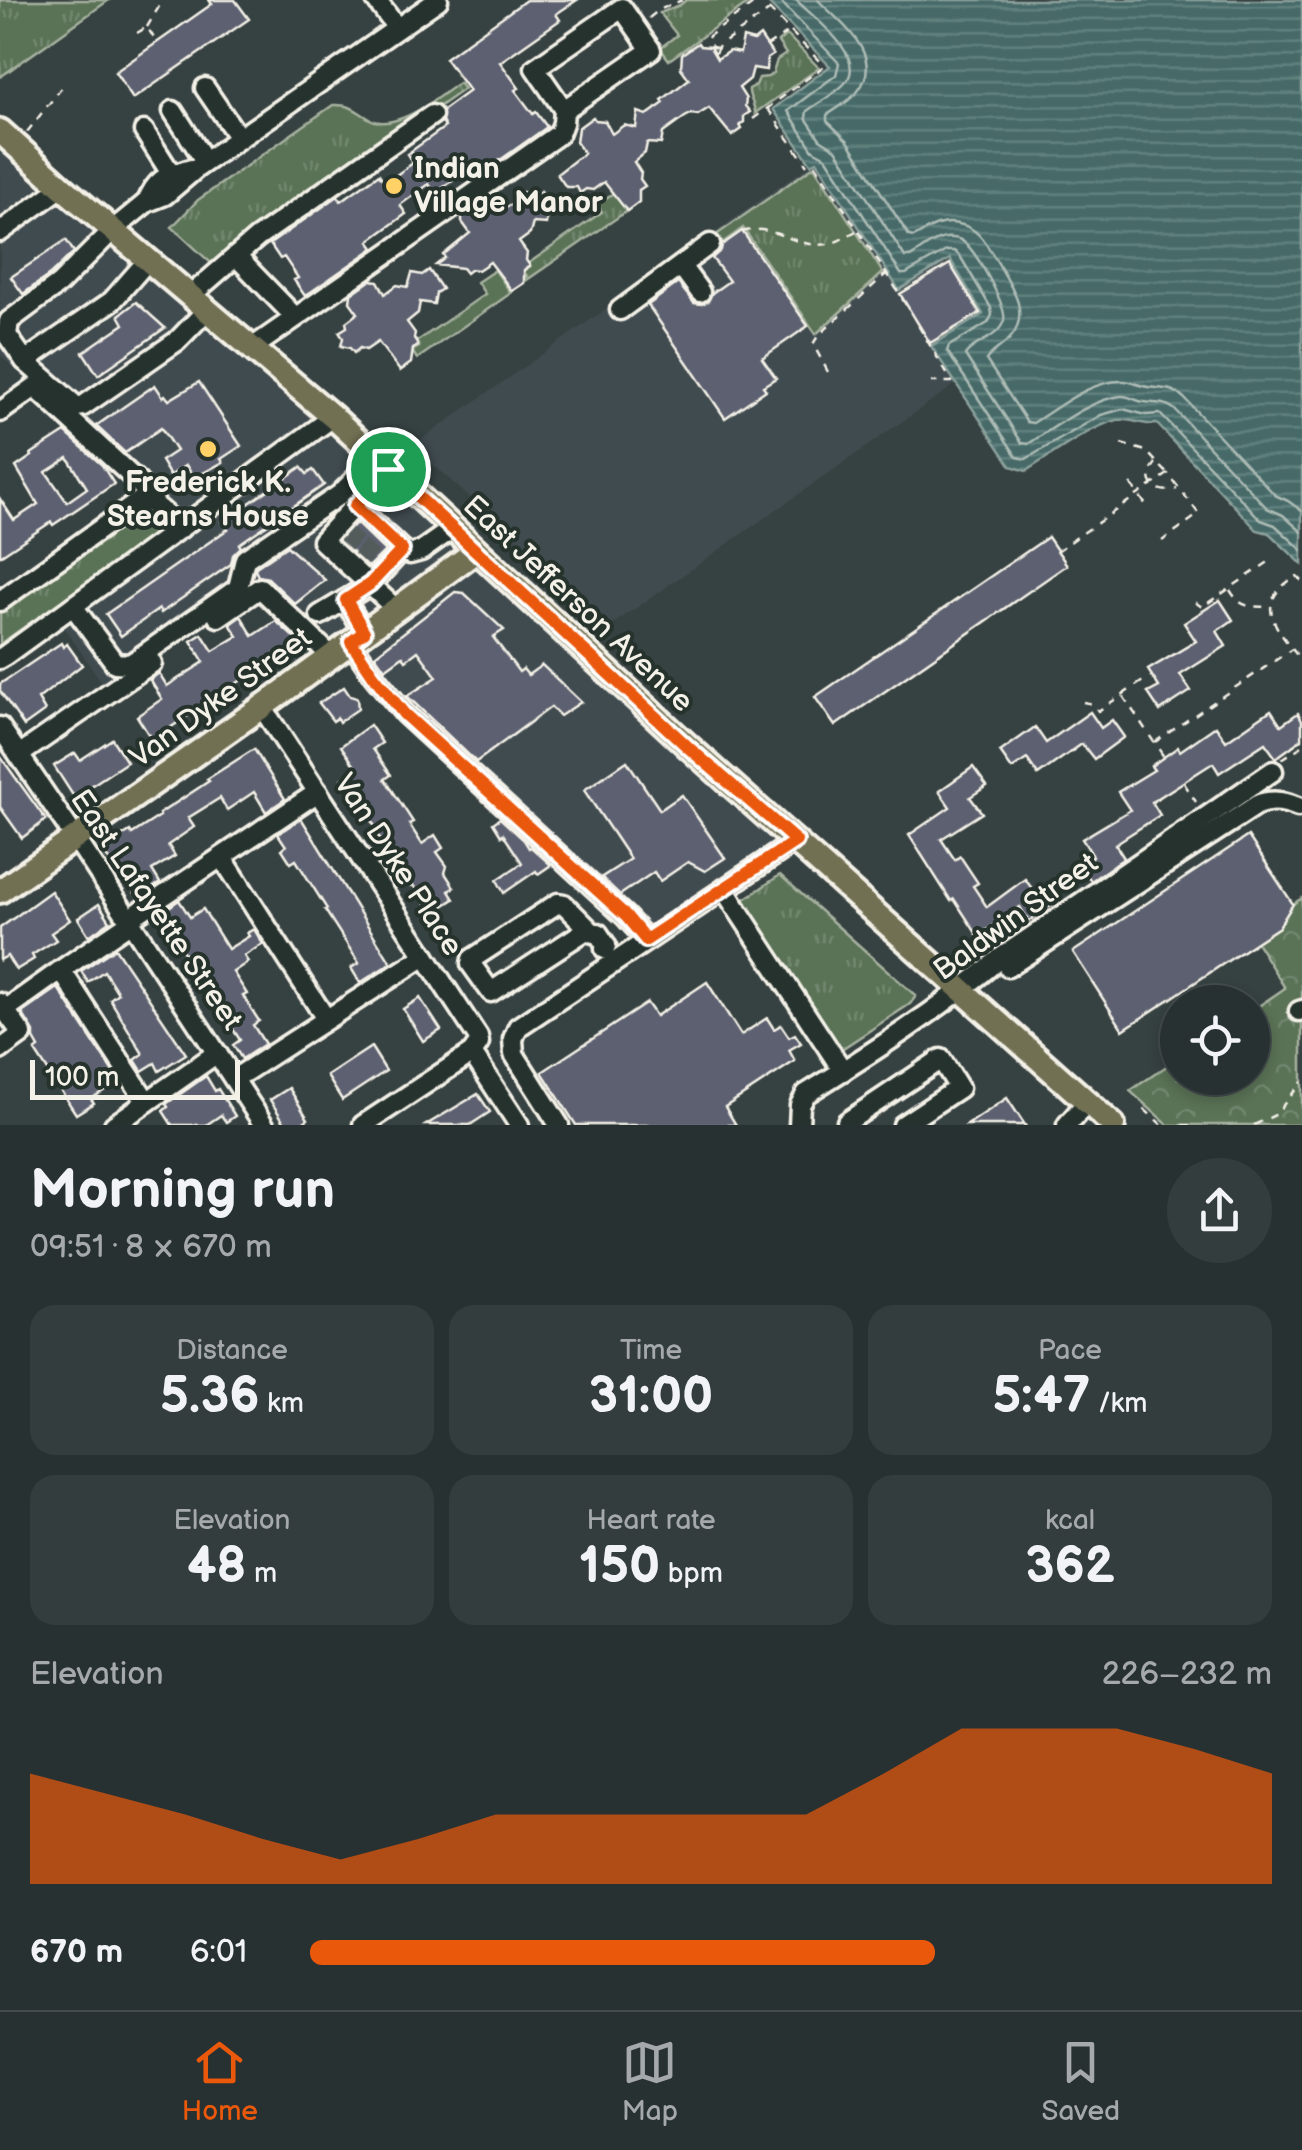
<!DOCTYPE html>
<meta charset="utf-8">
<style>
body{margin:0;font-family:"Balsamiq Sans",sans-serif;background:#343d3d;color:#f1f3f6;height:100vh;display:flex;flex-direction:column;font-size:38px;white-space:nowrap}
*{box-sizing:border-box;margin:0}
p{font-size:32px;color:#a5a9ab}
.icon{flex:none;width:55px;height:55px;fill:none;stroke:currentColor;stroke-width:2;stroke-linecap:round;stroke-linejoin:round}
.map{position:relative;height:1125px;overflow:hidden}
.side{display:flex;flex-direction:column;background:#283131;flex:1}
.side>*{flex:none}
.tools{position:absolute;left:1160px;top:985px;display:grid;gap:20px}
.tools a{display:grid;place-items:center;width:110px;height:110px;border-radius:50%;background:#283131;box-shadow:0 5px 15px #0003,0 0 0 2px #444c4d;font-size:50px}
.scale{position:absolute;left:30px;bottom:25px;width:210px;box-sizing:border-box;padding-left:10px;border:5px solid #f4f1e8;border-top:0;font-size:28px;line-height:35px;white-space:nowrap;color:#f4f1e8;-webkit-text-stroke:8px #26332d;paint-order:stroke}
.pin{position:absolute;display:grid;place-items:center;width:85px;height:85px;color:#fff;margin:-42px;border:5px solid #fff;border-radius:50%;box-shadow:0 2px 10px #0007}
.round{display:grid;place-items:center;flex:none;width:105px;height:105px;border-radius:52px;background:#343d3d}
.head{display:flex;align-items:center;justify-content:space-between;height:170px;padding:0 30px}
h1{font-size:55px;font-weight:800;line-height:75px}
.stats{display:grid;grid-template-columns:repeat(3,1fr);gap:15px;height:170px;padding:10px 30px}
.stats div{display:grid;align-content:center;border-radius:25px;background:#343d3d;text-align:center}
.stats b{font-size:50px;font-weight:800}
.stats small{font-size:28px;font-weight:400}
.stats p{font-size:28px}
.chart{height:280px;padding:20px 30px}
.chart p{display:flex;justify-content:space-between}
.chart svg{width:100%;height:180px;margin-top:10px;fill:#ea580c;opacity:.7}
ul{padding:0 30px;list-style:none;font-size:32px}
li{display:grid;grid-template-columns:160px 120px 1fr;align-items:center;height:75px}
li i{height:25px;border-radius:12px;background:#ea580c}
.tabs{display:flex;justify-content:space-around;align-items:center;height:140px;border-top:2px solid #444c4d;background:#283131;font-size:28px;color:#a5a9ab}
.tabs a{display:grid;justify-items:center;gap:5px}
.tabs .active{color:#ea580c}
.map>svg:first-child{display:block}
</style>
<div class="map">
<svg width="1302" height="1125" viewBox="0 0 1302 1125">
<defs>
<pattern id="grass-tufts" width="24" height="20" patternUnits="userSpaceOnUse" patternTransform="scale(2.5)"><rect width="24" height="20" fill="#5a7257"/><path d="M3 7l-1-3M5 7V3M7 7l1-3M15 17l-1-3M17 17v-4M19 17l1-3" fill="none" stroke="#72876f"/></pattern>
<pattern id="park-crowns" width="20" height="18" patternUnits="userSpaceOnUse" patternTransform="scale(2.5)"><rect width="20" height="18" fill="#5a7257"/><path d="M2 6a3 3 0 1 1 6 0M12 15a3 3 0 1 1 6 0" fill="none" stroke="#72876f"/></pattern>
<pattern id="water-rules" width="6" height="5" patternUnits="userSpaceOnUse" patternTransform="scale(2.5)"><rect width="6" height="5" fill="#466b69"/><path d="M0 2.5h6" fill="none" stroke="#61817e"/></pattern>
</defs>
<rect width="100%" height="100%" fill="#364141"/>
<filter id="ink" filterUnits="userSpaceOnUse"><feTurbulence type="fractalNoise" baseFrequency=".01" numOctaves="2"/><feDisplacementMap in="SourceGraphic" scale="20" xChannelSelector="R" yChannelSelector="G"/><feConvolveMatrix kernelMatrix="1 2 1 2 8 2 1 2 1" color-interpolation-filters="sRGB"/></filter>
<g filter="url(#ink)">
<g fill="#414b4f">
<polygon points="0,131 796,841 647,940 438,746 352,642 331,656 260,588 109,693 57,617 180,529 138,482 0,355"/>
<polygon points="817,160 899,290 950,259 983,315 931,346 956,384 612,625 412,446"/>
</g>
<g fill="url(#grass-tufts)" stroke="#a7b2a0" stroke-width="2.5">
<polygon points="0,0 109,0 0,77"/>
<polygon points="686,0 753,0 669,60 660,48 677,35 660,13 680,5"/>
<path d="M785,36H788L819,68L755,113C755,104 748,97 749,89L756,85L759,78L768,77L773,73L777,60L786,54L778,42Z"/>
<path d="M459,83L464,89L213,265L172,227L198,200L333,105C351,104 356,111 370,119C396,133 437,97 459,83Z"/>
<polygon points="814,166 883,273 816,334 743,228 718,246 712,238"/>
<polygon points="612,194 616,194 627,211 524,282 522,279 527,276 523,271 530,266 529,263 602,212 597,204"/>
<polygon points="495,270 511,293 417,359 412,351 419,347 416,342 485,294 477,282"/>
<polygon points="143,515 153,519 155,535 0,644 0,611 131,518"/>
<polygon points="780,875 916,996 910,1004 840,1050 742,901"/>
</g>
<polygon fill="url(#park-crowns)" stroke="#a7b2a0" stroke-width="2.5" points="1302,898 1302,1125 1168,1125 1130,1091 1177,1059 1178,1078 1252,1078 1253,1010 1285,988 1256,942 1293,904"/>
<path fill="url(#water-rules)" stroke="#8ca19c" stroke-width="2.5" d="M765,0H1302V564L1269,533L1257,530L1157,424C1143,426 1131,418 1118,420C1092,425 1049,457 1026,471L1011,466L931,346L983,314L950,259L899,290L817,161L811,164L773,109L830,66Z"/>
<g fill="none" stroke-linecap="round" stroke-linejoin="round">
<g stroke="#aebbb5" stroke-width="2.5">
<polyline points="779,0 839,63 836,75 788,111 813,150 826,157 901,274 906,274 946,251 954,251 960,256 991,308 992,315 988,323 949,346 947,351 1017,457 1026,459 1101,415 1123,409 1146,415 1160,414 1261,520 1275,525 1302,550"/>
<path d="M796,0C813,17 867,56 846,82C836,94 819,102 807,111L806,118L820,139L836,149L905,257H910C922,250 937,236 952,238C957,238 962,240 966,244C977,254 1007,306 1004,320C999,339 974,341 965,355L1022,443L1028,444C1054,428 1091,399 1121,396C1129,395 1135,401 1144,402C1156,404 1163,401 1174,409L1267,508L1283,515L1302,532"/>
<path d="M818,0C840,23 886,55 858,91C850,101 838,108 827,115V121L848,141L909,236L914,237C928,229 941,220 958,224C966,225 973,229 979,235C989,246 1014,289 1018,303C1020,311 1020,319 1017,327C1012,343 995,347 986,360L1027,422L1033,423C1059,407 1092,379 1125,381C1133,382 1140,386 1148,387C1163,389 1172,387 1184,398L1275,495L1288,501L1302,511"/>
</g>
</g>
<g fill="#5c616f" stroke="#f4f1e8" stroke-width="2.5" fill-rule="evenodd">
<polygon points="209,0 235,0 249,19 133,99 115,72 212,4"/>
<polygon points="526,0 577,0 556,14 560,20 500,62 519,88 515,90 533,114 536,112 547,127 479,175 473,167 435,193 429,184 400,205 406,214 369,241 374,248 305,296 294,280 298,278 284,257 280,259 270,244 338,196 341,201 379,174 385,183 413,163 407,154 445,127 442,122 443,110 469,91 445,58"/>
<polygon points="760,36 773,55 767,59 766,70 753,68 750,79 739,88 746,99 745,106 750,112 744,116 744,122 740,125 742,129 732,136 709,108 698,115 691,114 685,117 663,133 661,144 647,143 645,153 634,162 641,173 640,179 645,186 639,190 639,202 627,211 604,182 593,190 586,189 580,193 577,187 566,187 557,174 584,153 576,142 578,128 593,117 595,120 605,121 612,134 624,125 636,128 638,112 647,115 664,103 662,100 689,79 681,68 682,54 698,43 700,46 710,47 717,59 729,51 740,53 743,38 754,41"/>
<polygon points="541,191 554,209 548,213 546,224 533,223 530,234 519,242 527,253 526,260 530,266 524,270 524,283 512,291 490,262 478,270 471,269 466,273 462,268 436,265 445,258 443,255 470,233 462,222 462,217 485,201 490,201 498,213 509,205 521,208 523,192 534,195"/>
<polygon points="742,231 808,326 762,358 776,378 763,386 766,390 725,418 648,305 678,283 694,303 702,304 708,301 712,293 729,281 712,258 721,250 722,245"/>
<polygon points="66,240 74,252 51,274 23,294 11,277"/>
<polygon points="950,264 980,313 930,343 900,294"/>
<polygon points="429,270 442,289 436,293 434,304 420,302 418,313 407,322 415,333 414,338 418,346 413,349 411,363 400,371 378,342 366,350 360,348 354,353 350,348 341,346 343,338 339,332 347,327 346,322 358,313 350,302 351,294 371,280 378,281 385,294 397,285 408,287 412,273 422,275"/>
<polygon points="136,302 165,328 98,375 83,352 124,324 119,315"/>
<polygon points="199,382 241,446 221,459 223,462 194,478 186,465 170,476 161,461 176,451 161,428 125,453 96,426 155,385 163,397 165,395 169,400"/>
<path d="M65,432L102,465L114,484L53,525L51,522L0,556V499L14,520L38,504L16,467L32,456L31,454ZM68,458L87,488L67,502L46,472Z"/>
<polygon points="301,467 307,474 313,470 324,485 239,544 241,547 233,555 231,564 161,613 159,609 121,636 106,614 228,529 222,522"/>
<polygon points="356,523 385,551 369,567 340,540"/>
<polygon points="1048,537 1067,565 835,726 815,697"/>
<polygon points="287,546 325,580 295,604 268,578 258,576 255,570 256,567"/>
<polygon points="455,592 464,593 504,630 493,637 519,672 523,669 528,675 542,665 581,702 560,716 551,707 476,762 407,696 437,677 418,651 406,660 403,656 385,669 375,655"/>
<polygon points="1220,600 1233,620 1217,631 1226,646 1180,675 1191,691 1160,711 1148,693 1159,687 1148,670 1196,641 1184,623"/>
<polygon points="241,616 253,636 276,621 300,643 282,656 279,652 254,668 255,671 170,728 173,733 155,745 137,716 162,699 150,680 159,673 167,686 204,662 191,641 202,634 213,651 238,636 230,624"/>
<polygon points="61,643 63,647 67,644 82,665 38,699 45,711 24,726 0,691 0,684"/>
<polygon points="344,687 350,696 357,698 358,709 339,722 337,718 333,721 319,703"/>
<polygon points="1271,710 1281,725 1298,713 1302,720 1302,739 1276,758 1265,743 1219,773 1213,763 1152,802 1160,815 1115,844 1124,858 1091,881 1080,864 1093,856 1082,839 1130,810 1118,792 1154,770 1151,766 1178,747 1180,751 1216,726 1226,741"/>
<polygon points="1090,712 1101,728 1112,720 1124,737 1094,759 1082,744 1038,775 1027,759 1012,769 1000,752 1035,727 1046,743"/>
<polygon points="370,725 382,743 373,749 391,775 385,779 413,822 409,824 422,844 435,835 443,848 437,852 447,866 445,873 454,887 449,891 454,899 432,913 413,885 411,886 398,869 375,831 377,829 342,779 357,769 341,746"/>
<polygon points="112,739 127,762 74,797 54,766 75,753 80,760"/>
<polygon points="254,749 285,799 266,812 254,792 227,810 220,798 188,818 194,827 168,845 175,856 152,870 160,883 138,898 120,871 117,873 102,849 130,831 132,834 160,816 159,814 209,781 207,779"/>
<polygon points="0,756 46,820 22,838 0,807"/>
<polygon points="627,761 660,810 682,795 725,858 705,871 688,862 660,881 654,872 620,895 603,879 602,877 630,859 584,790"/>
<polygon points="973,767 987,786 970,797 982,813 941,839 955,860 960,856 978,883 973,886 987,907 1025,879 1036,894 1050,884 1060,899 1029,921 1020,907 978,936 954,899 951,901 909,835 950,807 939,791"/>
<polygon points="301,818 391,963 360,983 351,968 359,963 325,910 327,909 296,860 291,863 282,849 286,846 278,834"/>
<polygon points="500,818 524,840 529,848 531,847 551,865 538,874 536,871 504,893 497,880 522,863 503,834 501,836 493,823"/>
<polygon points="1248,836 1293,904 1279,927 1123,1030 1073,952"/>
<polygon points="51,891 70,920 51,933 56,940 32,955 34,959 16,970 7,956 0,960 0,928"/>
<polygon points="179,900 190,917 203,909 228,949 249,936 247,933 254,929 263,944 244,956 248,962 233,972 247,994 243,996 259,1021 253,1025 265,1044 242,1059 233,1045 240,1040 159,914"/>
<polygon points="99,904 110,921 89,936 78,918"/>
<polygon points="115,948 186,1054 159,1071 155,1063 142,1071 135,1060 143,1054 110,999 118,993 104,971 88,982 81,971"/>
<polygon points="707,982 741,1035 767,1018 774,1029 781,1025 789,1037 795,1034 801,1043 789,1050 795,1061 725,1107 736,1125 576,1125 542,1072 647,1003 656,1016"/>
<polygon points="58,988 119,1081 91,1099 94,1103 76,1114 35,1051 39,1048 34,1039 34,1032 22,1013"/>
<polygon points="420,998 441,1030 423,1041 403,1009"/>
<polygon points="371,1047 386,1071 342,1100 327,1076"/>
<polygon points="206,1076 215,1091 218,1089 235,1116 226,1122 221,1115 206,1125 172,1125 163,1111 168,1107 166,1104"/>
<polygon points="289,1088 308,1119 300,1125 286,1125 270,1100"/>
<polygon points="478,1094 490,1112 470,1125 426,1125"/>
<polygon points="1007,1098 1025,1125 967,1125"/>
</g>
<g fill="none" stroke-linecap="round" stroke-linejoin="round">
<g stroke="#525b5a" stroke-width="18" stroke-dasharray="18 9" stroke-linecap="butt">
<polyline points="344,545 365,521"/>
<polyline points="360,560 380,536"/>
</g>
<defs>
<g id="minor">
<polyline points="376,0 397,28"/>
<polyline points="205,88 239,138"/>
<polyline points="173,111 205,161"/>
<polyline points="144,131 172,175"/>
<path d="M147,202C157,177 166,177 191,169"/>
<polyline points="0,232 62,187"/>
<polyline points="236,256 295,317"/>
<polyline points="148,260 112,301 25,361 7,335 9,321 59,284 113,230 147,202 165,195 198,167 438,0"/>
<polyline points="681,266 700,292"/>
<polyline points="190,296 257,238 432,115"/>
<polyline points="620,310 710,244"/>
<polyline points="252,348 559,134 563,123 564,110 535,68 622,8 651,50 564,110"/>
<polyline points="25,361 77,407 83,406 177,341 207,310"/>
<polyline points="0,412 35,387 138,482 157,507"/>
<polyline points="355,505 402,550 410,554 421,551 452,529"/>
<path d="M0,601L138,502C156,500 168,517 180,529"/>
<polyline points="73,606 115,663 130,664 238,588 245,559 339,495 376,458"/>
<polyline points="396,609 370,585 402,550"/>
<polyline points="320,615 345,600"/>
<polyline points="218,617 260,588 331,656"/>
<polyline points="364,632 345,600 370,585 322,541 388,469"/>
<polyline points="351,642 373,675 405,714 625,916 647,940"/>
<polyline points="0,659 333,417"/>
<polyline points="262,707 478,1037 479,1043 472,1053 363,1125"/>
<polyline points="0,727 84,851 264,1125"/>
<polyline points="19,755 152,663"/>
<polyline points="222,857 326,1019"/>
<polyline points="724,889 843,1071"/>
<polyline points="129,919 318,792"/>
<polyline points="131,922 61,970 147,1102"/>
<polyline points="588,929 491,992 471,964 472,959 558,903 564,904 593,933 598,933 606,945 605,949"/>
<path d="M1008,967L1257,805C1271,799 1284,801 1298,807"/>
<polyline points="5,1010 61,970"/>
<polyline points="1299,1011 1302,1010"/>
<polyline points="0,1050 22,1034 0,1003"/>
<polyline points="472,1053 519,1125"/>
<polyline points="234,1079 425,956"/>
<polyline points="114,1125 217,1053"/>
<polyline points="559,1125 514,1054 513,1039 518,1027 796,841"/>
<path d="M799,1125L800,1105L806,1094C873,1052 939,1010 999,959L1273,771"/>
<polyline points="849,1125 847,1122 941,1059 959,1088 903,1125"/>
<polyline points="1067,1125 1087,1102"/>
</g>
<g id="major">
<polyline points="0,131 62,187 333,417 689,747 1113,1125"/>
<polyline points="0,891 262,707 476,551"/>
</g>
</defs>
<use href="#minor" stroke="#f4f1e8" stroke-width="25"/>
<use href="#major" stroke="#f4f1e8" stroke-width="30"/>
<g stroke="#f4f1e8" stroke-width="2.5" stroke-dasharray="8 8" stroke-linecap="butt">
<polyline points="649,18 659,10 682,0"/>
<polyline points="147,27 163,0"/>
<polyline points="137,33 147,27 157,43"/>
<polyline points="767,46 787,33"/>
<polyline points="717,48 712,47 707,41 709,36 757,1"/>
<polyline points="715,53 719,46 769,11"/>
<polyline points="768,109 807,165"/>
<polyline points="753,119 824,66 760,0"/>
<polyline points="27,132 63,86"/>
<polyline points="815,164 897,290 952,382 932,382"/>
<path d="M742,232C773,222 797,250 828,244C838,242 847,236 856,231"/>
<polyline points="828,372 813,344 818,336 886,274"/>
<polyline points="1121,444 1146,451 1167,473"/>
<path d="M1156,463C1141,481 1157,496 1177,489"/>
<polyline points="1131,484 1146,505"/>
<polyline points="1057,551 1168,474 1199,514 1162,541"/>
<path d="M1302,581L1297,576C1249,604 1278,629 1302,662"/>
<path d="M1230,590C1242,609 1248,606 1269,607"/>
<polyline points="1195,602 1202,607 1273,559"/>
<polyline points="1123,696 1164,757"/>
<polyline points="1083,702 1093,704 1098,711 1146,679"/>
<polyline points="1155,742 1292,649"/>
<polyline points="1282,759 1302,746"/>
<polyline points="1184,783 1196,802"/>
<polyline points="1144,1109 1162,1125"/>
<polyline points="1182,1125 1193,1125"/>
<polyline points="1254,1125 1275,1115 1302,1082"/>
</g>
<use href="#minor" stroke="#26332d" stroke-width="18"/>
<use href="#major" stroke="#716f52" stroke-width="22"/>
</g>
</g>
<g fill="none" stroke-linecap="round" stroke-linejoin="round" filter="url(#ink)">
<defs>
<polygon id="route" points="388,469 689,748 796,841 646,940 626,916 404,714 373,675 351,642 364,632 346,600 370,584 402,550 355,506"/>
</defs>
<use href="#route" stroke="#fff" stroke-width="20"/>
<use href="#route" stroke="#ea580c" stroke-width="12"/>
</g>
<g fill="#ffd166" stroke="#26332d" stroke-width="4">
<circle cx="394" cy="186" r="10"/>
<circle cx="208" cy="449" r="10"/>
</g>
<g text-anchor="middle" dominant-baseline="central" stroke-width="8" stroke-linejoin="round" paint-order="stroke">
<g font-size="30" font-weight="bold" fill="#f4f1e8" stroke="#26332d" text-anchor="start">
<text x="414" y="169">Indian<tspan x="414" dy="34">Village Manor</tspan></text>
<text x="208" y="483" text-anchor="middle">Frederick K.<tspan x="208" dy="34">Stearns House</tspan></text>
</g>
<g font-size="30" fill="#f4f1e8" stroke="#26332d">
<text transform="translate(578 604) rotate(43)">East Jefferson Avenue</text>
<text transform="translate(221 698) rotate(-36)">Van Dyke Street</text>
<text transform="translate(398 865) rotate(57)">Van Dyke Place</text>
<text transform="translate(156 910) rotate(56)">East Lafayette Street</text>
<text transform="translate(1016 917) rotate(-36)">Baldwin Street</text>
</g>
</g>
</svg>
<div class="tools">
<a><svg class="icon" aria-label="locate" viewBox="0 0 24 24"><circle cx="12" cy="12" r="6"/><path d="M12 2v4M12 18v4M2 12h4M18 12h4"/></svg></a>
</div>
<div class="scale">100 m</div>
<div class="pin" style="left:388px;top:469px;background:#1e9e55"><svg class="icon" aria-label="arrive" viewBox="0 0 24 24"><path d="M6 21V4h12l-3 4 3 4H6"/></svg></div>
</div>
<section class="side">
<div class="head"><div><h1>Morning run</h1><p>09:51 · 8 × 670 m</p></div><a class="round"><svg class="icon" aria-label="share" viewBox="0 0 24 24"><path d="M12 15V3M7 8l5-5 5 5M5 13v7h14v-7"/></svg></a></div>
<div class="stats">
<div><p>Distance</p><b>5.36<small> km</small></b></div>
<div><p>Time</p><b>31:00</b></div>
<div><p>Pace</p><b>5:47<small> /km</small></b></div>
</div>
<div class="stats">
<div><p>Elevation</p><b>48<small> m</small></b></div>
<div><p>Heart rate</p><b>150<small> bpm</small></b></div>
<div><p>kcal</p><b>362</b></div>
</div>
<div class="chart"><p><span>Elevation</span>226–232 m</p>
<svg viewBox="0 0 160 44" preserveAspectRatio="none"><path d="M0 44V17L10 22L20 27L30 33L40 38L50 33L60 27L70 27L80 27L90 27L100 27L110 17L120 6L130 6L140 6L150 11L160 17V44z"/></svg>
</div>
<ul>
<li><b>670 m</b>6:01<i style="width:65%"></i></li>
</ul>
</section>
<nav class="tabs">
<a class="active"><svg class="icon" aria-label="home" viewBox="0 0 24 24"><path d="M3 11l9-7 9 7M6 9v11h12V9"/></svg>Home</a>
<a><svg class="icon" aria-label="map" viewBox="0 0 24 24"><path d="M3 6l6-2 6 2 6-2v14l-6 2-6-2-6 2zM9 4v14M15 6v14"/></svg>Map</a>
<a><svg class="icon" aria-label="saved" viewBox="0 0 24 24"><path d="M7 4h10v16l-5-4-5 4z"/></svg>Saved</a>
</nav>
